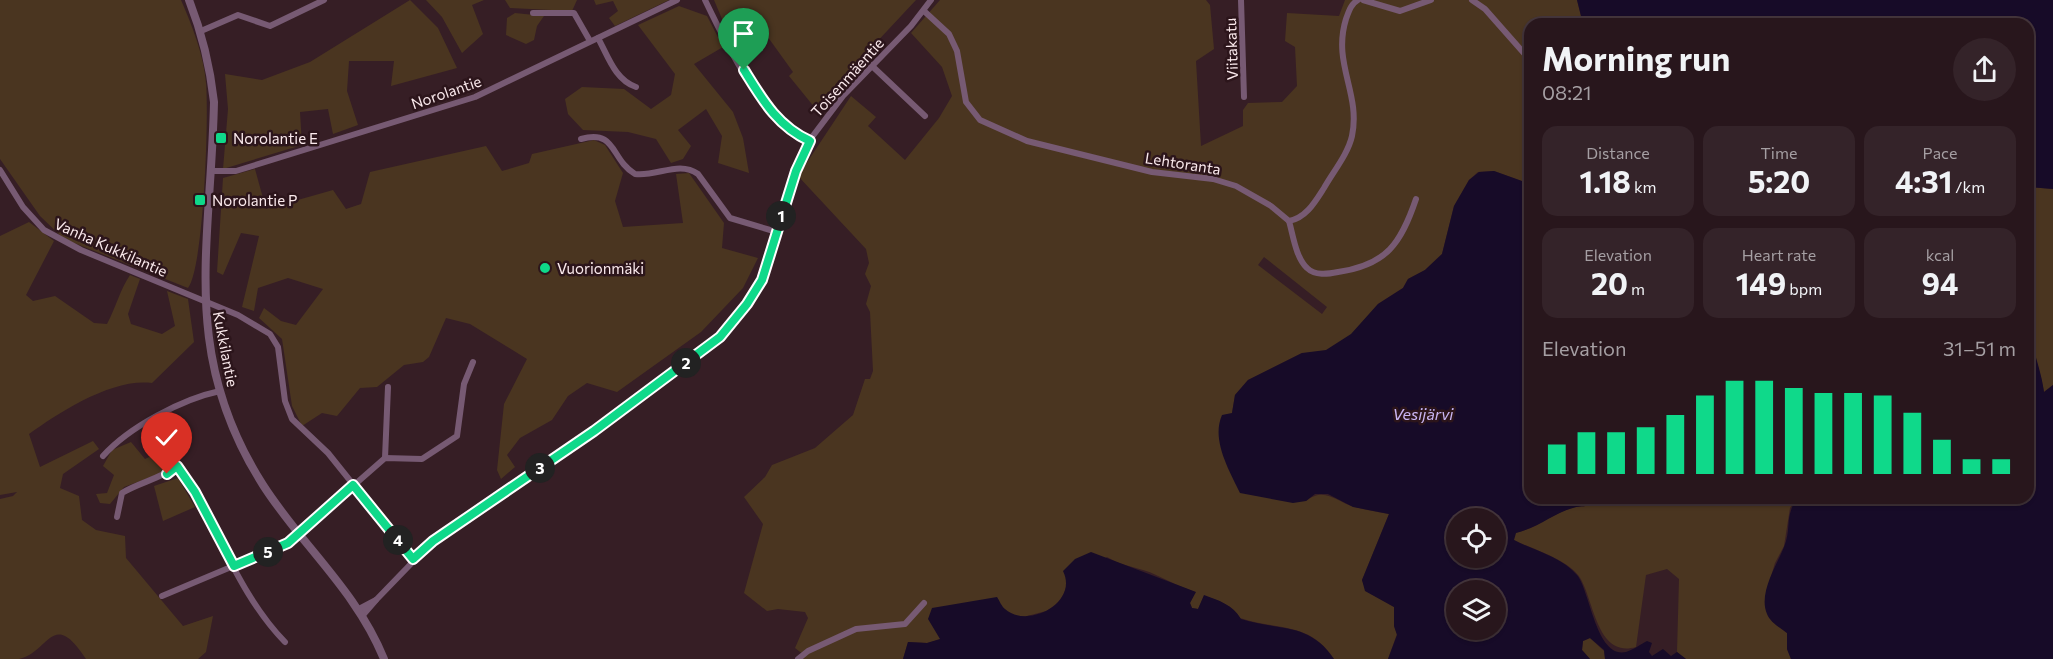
<!DOCTYPE html>
<meta charset="utf-8">
<style>
body{margin:0;font-family:Commissioner,sans-serif;background:#342329;color:#f1f3f6;height:100vh;display:flex;flex-direction:column;font-size:22px;white-space:nowrap}
*{box-sizing:border-box;margin:0}
p{font-size:20px;color:#a59fa3}
.icon{flex:none;width:33px;height:33px;fill:none;stroke:currentColor;stroke-width:2;stroke-linecap:round;stroke-linejoin:round}
.map{position:relative;flex:1;overflow:hidden}
.sheet{position:absolute;left:1524px;top:18px;width:510px;height:486px;display:flex;flex-direction:column;background:#28161c;border-radius:18px;box-shadow:0 2px 4px #0004,0 0 0 2px #44353b}
.sheet>*{flex:none}
.fabs{position:absolute;left:1446px;top:508px;display:grid;gap:12px}
.fabs a{display:grid;place-items:center;width:60px;height:60px;border-radius:50%;background:#28161c;box-shadow:0 2px 4px #0004,0 0 0 2px #44353b;font-size:30px}
.pin{position:absolute;display:grid;place-items:center;width:51px;height:51px;color:#fff;margin:-62px -26px;border-radius:50% 50% 50% 0;rotate:-45deg;box-shadow:0 0 6px #0007}
.pin .icon{rotate:45deg}
.km{position:absolute;width:30px;height:30px;margin:-15px;border-radius:50%;background:#222;color:#fff;font-size:16px;line-height:30px;text-align:center}
.round{display:grid;place-items:center;flex:none;width:63px;height:63px;border-radius:32px;background:#342329}
.overview{display:flex;align-items:center;justify-content:space-between;height:102px;padding:0 18px}
h1{font-size:33px;font-weight:700;line-height:45px}
.stats{display:grid;grid-template-columns:repeat(3,1fr);gap:9px;height:102px;padding:6px 18px}
.stats div{display:grid;align-content:center;border-radius:15px;background:#342329;text-align:center}
.stats b{font-size:30px;font-weight:700}
.stats small{font-size:16px;font-weight:400}
.stats p{font-size:16px}
.chart{height:168px;padding:12px 18px}
.chart p{display:flex;justify-content:space-between}
.chart svg{width:100%;height:108px;margin-top:6px;stroke:#0fd98a;stroke-width:6}
.map>svg:first-child{display:block}
</style>
<div class="map">
<svg width="2053" height="659" viewBox="0 0 2053 659">
<rect width="100%" height="100%" fill="#361e25"/>
<g fill="#4a3520" fill-rule="evenodd">
<path d="M0,0H181C192,25 204,56 206,83C209,115 204,267 188,288L64,239L40,216L0,159Z"/>
<polygon points="410,0 438,28 457,68 391,86 394,61 349,61 347,91 358,125 333,134 328,109 300,112 302,145 223,169 228,109 225,74 262,80 310,62"/>
<polygon points="426,0 484,0 472,5 483,34 462,53 442,17"/>
<polygon points="505,0 577,0 572,11 510,8"/>
<polygon points="594,0 669,0 615,26 609,18 618,11 613,1 596,5"/>
<polygon points="714,0 916,0 815,108 789,76 793,72 749,11 725,26"/>
<path d="M940,0H1206L1210,5L1214,49L1196,61L1201,146L1243,126V110L1248,103L1282,102L1297,86L1295,47L1285,41L1287,13L1339,16L1345,0H1577L1583,24H1530V184L1494,171L1478,172L1469,180L1454,206L1442,254L1425,270L1408,279L1403,288L1378,304L1331,358L1302,353L1248,380L1235,395L1232,413L1306,501C1325,486 1336,502 1355,507C1366,510 1378,512 1389,514L1362,580L1366,591L1394,607V626L1397,634L1388,659H1334C1309,621 1278,631 1240,618C1233,605 1218,600 1204,596L1198,609L1192,608L1190,603L1195,592C1181,587 1169,581 1156,575C1140,567 1123,567 1107,557L1068,580C1065,595 1059,604 1046,611L927,643L908,642L903,659H801L804,655L795,648L808,618L805,612L778,609L767,611L744,593L763,524L744,497L765,477L772,465L815,448L853,415L865,379H870L873,371L870,312L866,304L871,286L865,274L869,263L866,249L798,176L851,96L876,117L868,126L905,160L939,118L952,96L942,67L911,33ZM1264,257L1327,307L1322,314L1258,265Z"/>
<polygon points="679,6 707,16 723,47 694,64 733,112 743,138 749,173 718,163 722,136 706,109 678,130 691,146 683,159 671,163 656,139 628,132 583,130 568,114 565,99 582,87 624,89 651,109 671,95 675,74 638,25"/>
<polygon points="515,13 544,16 537,26 534,40 526,44 506,35 507,18"/>
<polygon points="594,140 605,145 623,173 615,201 623,227 683,223 676,174 689,173 724,223 722,248 758,258 743,288 701,332 617,392 587,383 568,396 552,420 520,438 507,455 515,467 501,479 497,470 504,404 527,359 470,324 446,318 429,357 423,362 404,365 377,387 360,388 337,416 322,413 302,426 292,406 282,339 259,318 264,308 281,321 296,325 323,289 288,278 258,288 254,311 242,307 259,236 241,233 223,275 217,272 223,178 255,169 266,209 333,190 346,209 361,204 370,172 486,146 502,171 529,163 532,154"/>
<path d="M2028,187L2053,189V385L2044,392C2040,369 2032,349 2028,325Z"/>
<path d="M29,222L54,241L26,295L33,301L55,296L94,323L107,324C116,307 120,290 130,275L140,279L128,314L131,324L162,334L175,326L167,291L188,299L194,342L152,383C112,378 60,412 29,434L40,467L93,441L99,449L63,474L60,488L79,496L82,520L96,530L125,536L126,558L183,626L213,616L206,652L198,659H86C52,607 49,653 19,659C13,659 6,659 0,659V499L13,496L17,492L0,495V236Z"/>
<polygon points="171,416 178,436 181,458 162,473 124,487 110,504 100,503 96,494 107,493 114,475 103,466 112,450 131,442 145,459 168,448 158,422"/>
<polygon points="178,478 195,507 163,521 154,486"/>
<path d="M1602,498H1797L1790,508L1784,546L1775,563L1769,583L1773,622L1787,633V649L1791,659H1686L1677,652L1679,579L1667,569L1646,575L1636,647C1595,659 1594,595 1578,575C1564,558 1534,550 1514,540V536L1515,533C1539,528 1553,512 1576,507C1586,505 1597,508 1602,498Z"/>
<polygon points="1590,638 1604,651 1605,659 1590,659 1582,650 1583,641"/>
</g>
<g fill="#170b28" fill-rule="evenodd">
<polygon points="1577,0 2053,0 2053,189 2028,187 2028,24 1583,24"/>
<path d="M1494,171L1530,184V498H1602C1597,508 1586,505 1576,507C1553,513 1540,527 1516,533L1514,540C1535,551 1562,557 1577,575C1590,590 1596,659 1626,652C1633,650 1641,644 1647,641L1652,643L1649,652L1652,656L1663,649L1671,656L1677,652L1686,659H1605L1604,650L1590,638L1583,641L1582,650L1590,659H1388L1397,635L1394,626V607L1365,591L1362,580L1389,514L1353,507L1328,494H1315L1306,501L1293,503L1240,493C1229,470 1211,440 1222,415L1232,413L1235,395L1248,380L1302,353L1326,350L1351,334L1378,304L1403,288L1408,279L1425,270L1442,254L1454,206L1469,180L1479,172ZM1456,519H1496V558H1456ZM1456,591H1496V630H1456Z"/>
<path d="M2028,325C2032,349 2041,369 2044,392L2053,385V659H1791L1787,649V633C1780,628 1770,622 1767,614C1758,593 1777,565 1784,547C1792,527 1784,518 1797,498H2028Z"/>
<path d="M1091,552L1196,592L1190,603L1192,608L1198,609L1204,595C1218,600 1233,605 1241,619C1277,631 1309,621 1334,659H903L908,642L927,643L940,639L928,619L932,608L997,597C999,600 1002,607 1005,609C1027,629 1079,604 1063,571L1075,559Z"/>
</g>
<g fill="none" stroke-linecap="round" stroke-linejoin="round">
<g stroke="#775a73" stroke-width="6">
<path d="M705,0C727,46 762,119 809,141"/>
<polyline points="1241,0 1244,97"/>
<polyline points="1363,0 1400,11 1431,0"/>
<polyline points="1472,0 1485,9 1530,60"/>
<path d="M924,11L949,34L957,51L966,102L980,120L1027,141L1152,172L1213,179L1236,186L1271,206L1289,221C1306,218 1315,202 1324,188C1333,172 1348,154 1352,136C1361,93 1332,64 1346,19C1349,11 1351,4 1358,0"/>
<polyline points="533,13 574,13 590,41"/>
<polyline points="201,31 238,15 270,26 324,0"/>
<path d="M598,38C608,56 615,80 636,87"/>
<polyline points="871,65 925,116"/>
<path d="M581,139C617,129 610,159 635,174C657,177 679,160 698,174L730,218L777,232"/>
<polyline points="0,170 23,207 44,230 81,250 238,315 270,334 278,347 285,401 292,419 328,453 413,559"/>
<polyline points="211,171 236,171 475,97 677,0"/>
<path d="M1289,221C1293,235 1296,258 1307,268C1315,276 1328,274 1338,272C1387,265 1401,243 1416,199"/>
<path d="M103,456C129,427 182,399 220,391"/>
<polyline points="385,458 388,387"/>
<path d="M117,517L122,493C140,482 160,479 177,466C216,522 237,593 285,642"/>
<polyline points="162,596 288,543 385,458 422,459 457,436 464,384 473,362"/>
<polyline points="376,600 433,541 594,431 720,337 747,304 762,280 796,171 809,141 843,96 911,26 931,0"/>
<polyline points="359,609 376,600 363,615"/>
<polyline points="798,659 808,651 856,629 905,624 924,603"/>
</g>
<path stroke="#775a73" stroke-width="8" d="M189,0C202,33 210,66 214,102C211,246 179,353 263,485C302,546 356,590 384,659"/>
</g>
<g fill="none" stroke-linecap="round" stroke-linejoin="round">
<defs>
<path id="route" d="M167,474L177,466L195,492L234,566L288,543L353,485L413,559L433,541L594,431L720,337L747,304L762,280L796,171L810,141C777,126 762,99 744,70"/>
</defs>
<use href="#route" stroke="#fff" stroke-width="12"/>
<use href="#route" stroke="#0fd98a" stroke-width="8"/>
</g>
<g fill="#0fd98a" stroke="#2c151b" stroke-width="2">
<rect x="215" y="132" width="12" height="12" rx="3"/>
<rect x="194" y="194" width="12" height="12" rx="3"/>
<circle cx="545" cy="268" r="6"/>
</g>
<g text-anchor="middle" dominant-baseline="central" stroke-width="5" stroke-linejoin="round" paint-order="stroke">
<g font-size="15" fill="#fbeaed" stroke="#2c151b">
<text transform="translate(1231 49) rotate(-92)">Viitakatu</text>
<text transform="translate(847 77) rotate(-48)">Toisenmäentie</text>
<text transform="translate(446 92) rotate(-19)">Norolantie</text>
<text transform="translate(1183 163) rotate(9)">Lehtoranta</text>
<text transform="translate(111 247) rotate(24)">Vanha Kukkilantie</text>
<text transform="translate(226 349) rotate(79)">Kukkilantie</text>
</g>
<g font-size="15" fill="#fbeaed" stroke="#2c151b" text-anchor="start">
<text x="233" y="138">Norolantie E</text>
<text x="212" y="200">Norolantie P</text>
<text x="557" y="268">Vuorionmäki</text>
</g>
<g font-size="16" font-style="italic" fill="#c9b5f3" stroke="#2c151b">
<text x="1423" y="413">Vesijärvi</text>
</g>
</g>
</svg>
<div class="fabs">
<a><svg class="icon" aria-label="locate" viewBox="0 0 24 24"><circle cx="12" cy="12" r="6"/><path d="M12 2v4M12 18v4M2 12h4M18 12h4"/></svg></a>
<a><svg class="icon" aria-label="layers" viewBox="0 0 24 24"><path d="M12 4l9 5-9 5-9-5zM3 14l9 5 9-5"/></svg></a>
</div>
<div class="pin" style="left:744px;top:70px;background:#1e9e55"><svg class="icon" aria-label="arrive" viewBox="0 0 24 24"><path d="M6 21V4h12l-3 4 3 4H6"/></svg></div>
<div class="pin" style="left:167px;top:474px;background:#d93025"><svg class="icon" aria-label="check" viewBox="0 0 24 24"><path d="M5 12l5 5 9-10"/></svg></div>
<b class="km" style="left:781px;top:216px">1</b>
<b class="km" style="left:686px;top:363px">2</b>
<b class="km" style="left:540px;top:468px">3</b>
<b class="km" style="left:398px;top:540px">4</b>
<b class="km" style="left:268px;top:552px">5</b>
<section class="sheet">
<div class="overview"><div><h1>Morning run</h1><p>08:21</p></div><a class="round"><svg class="icon" aria-label="share" viewBox="0 0 24 24"><path d="M12 15V3M7 8l5-5 5 5M5 13v7h14v-7"/></svg></a></div>
<div class="stats">
<div><p>Distance</p><b>1.18<small> km</small></b></div>
<div><p>Time</p><b>5:20</b></div>
<div><p>Pace</p><b>4:31<small> /km</small></b></div>
</div>
<div class="stats">
<div><p>Elevation</p><b>20<small> m</small></b></div>
<div><p>Heart rate</p><b>149<small> bpm</small></b></div>
<div><p>kcal</p><b>94</b></div>
</div>
<div class="chart"><p><span>Elevation</span>31–51 m</p>
<svg viewBox="0 0 160 44" preserveAspectRatio="none"><path d="M5 44V32M15 44V27M25 44V27M35 44V25M45 44V20M55 44V12M65 44V6M75 44V6M85 44V9M95 44V11M105 44V11M115 44V12M125 44V19M135 44V30M145 44V38M155 44V38"/></svg>
</div>
</section>
</div>
